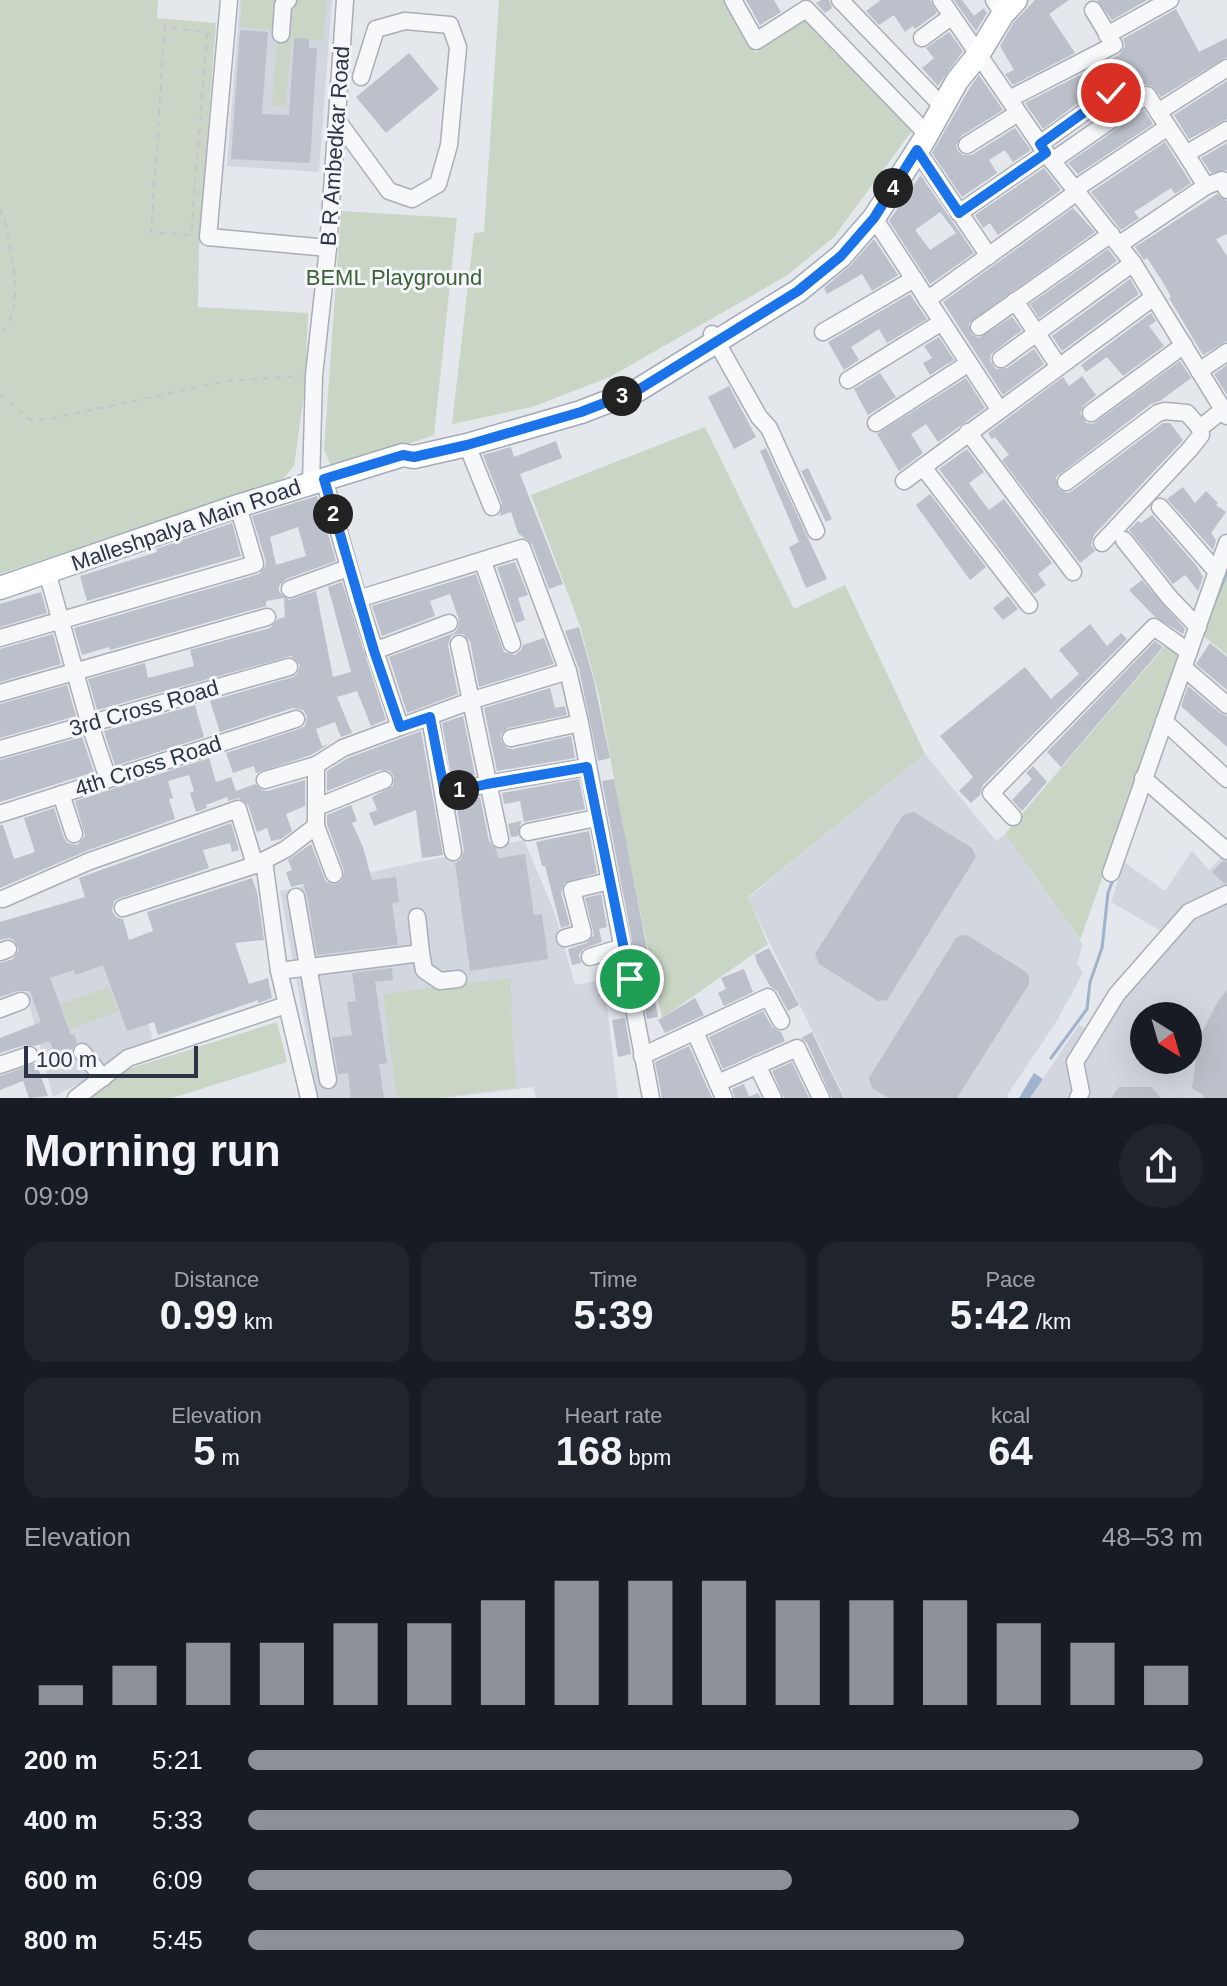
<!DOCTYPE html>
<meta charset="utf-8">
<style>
body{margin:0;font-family:Arial,sans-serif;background:#20242c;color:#f1f3f6;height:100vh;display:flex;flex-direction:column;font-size:30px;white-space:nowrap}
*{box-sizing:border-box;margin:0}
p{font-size:26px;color:#9ea1a6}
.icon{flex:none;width:44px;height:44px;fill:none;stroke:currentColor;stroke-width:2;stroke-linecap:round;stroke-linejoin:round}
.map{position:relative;height:1098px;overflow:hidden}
.side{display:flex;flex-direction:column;background:#171b24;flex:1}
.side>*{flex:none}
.needle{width:52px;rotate:143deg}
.buttons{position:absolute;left:1130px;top:1002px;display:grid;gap:16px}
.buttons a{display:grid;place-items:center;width:72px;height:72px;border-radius:50%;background:#171b24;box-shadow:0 8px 32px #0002;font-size:40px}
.scale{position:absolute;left:24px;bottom:20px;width:174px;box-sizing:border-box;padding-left:8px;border:4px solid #2b3445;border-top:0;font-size:22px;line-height:28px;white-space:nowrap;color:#2b3445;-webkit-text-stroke:6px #f4f6f9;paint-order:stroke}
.pin{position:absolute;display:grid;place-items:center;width:68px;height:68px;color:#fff;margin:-34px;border:4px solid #fff;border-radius:50%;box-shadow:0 2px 8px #0007}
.km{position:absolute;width:40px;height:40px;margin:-20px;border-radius:50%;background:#222;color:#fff;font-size:22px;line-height:40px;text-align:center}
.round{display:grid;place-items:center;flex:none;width:84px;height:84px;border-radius:42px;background:#20242c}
.head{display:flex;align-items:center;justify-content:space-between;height:136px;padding:0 24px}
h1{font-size:44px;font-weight:600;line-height:60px}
.stats{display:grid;grid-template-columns:repeat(3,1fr);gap:12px;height:136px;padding:8px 24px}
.stats div{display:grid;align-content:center;border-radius:20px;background:#20242c;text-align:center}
.stats b{font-size:40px;font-weight:600}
.stats small{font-size:22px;font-weight:400}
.stats p{font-size:22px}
.chart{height:224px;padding:16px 24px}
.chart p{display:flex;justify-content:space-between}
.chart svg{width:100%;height:144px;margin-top:8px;stroke:#8c9099;stroke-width:6}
ul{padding:0 24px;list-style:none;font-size:26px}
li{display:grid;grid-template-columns:128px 96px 1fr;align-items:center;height:60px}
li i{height:20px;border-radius:10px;background:#8c9099}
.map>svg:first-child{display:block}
</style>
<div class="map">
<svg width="1227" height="1098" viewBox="0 0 1227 1098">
<rect width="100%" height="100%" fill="#e4e7ec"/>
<g fill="#d2d6de" fill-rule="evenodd">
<polygon points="240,0 332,0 319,172 227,166"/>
<polygon points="925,754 996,841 1005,834 1083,945 1077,963 1083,973 1055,1024 1007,1095 1010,1098 845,1098 748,898"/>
<polygon points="524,840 554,911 575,985 604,980 618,1098 536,1098 533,1087 445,1098 318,1098 280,891"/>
<path d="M1192,851L1209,870L1225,853L1227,855V1098H1030L1079,1025L1086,1028L1161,931L1111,902L1124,862L1165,891ZM1144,1016H1188V1060H1144Z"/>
<polygon points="124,938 154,1043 124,1054 82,1082 53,1097 21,971"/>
</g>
<g fill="#c9d6c5">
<polygon points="0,0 158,0 157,18 216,23 199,247 198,307 308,313 305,387 294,466 283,479 0,574"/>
<polygon points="242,0 327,0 323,41 292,38 285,107 271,105 279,31 240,27"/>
<polygon points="499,0 725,0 755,53 805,18 913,129 834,237 786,276 610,377 532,407 452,424 474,233 484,232"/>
<polygon points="341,211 457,218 434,435 333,470 324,449"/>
<polygon points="705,427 794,609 845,585 925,754 748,897 768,944 662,1018 626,843 599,696 580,626 531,495"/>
<polygon points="1227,562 1227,655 1201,634 1213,609"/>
<polygon points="1165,646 1182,656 1080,940 1005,834"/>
<polygon points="511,978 512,1031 517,1087 435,1098 397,1098 383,994"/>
<polygon points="109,987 118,1012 70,1029 61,1004"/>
<polygon points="277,1022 287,1062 172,1098 91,1098 122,1071"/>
</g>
<polygon fill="#9fb4cc" points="1034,1073 1043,1079 1030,1098 1019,1098"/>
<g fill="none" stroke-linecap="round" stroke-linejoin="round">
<g stroke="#9fb4cc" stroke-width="3">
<polyline points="1212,609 1227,572"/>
<polyline points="1051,1058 1087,1009 1090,982 1102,948 1108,893 1114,877"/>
</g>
</g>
<g fill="#bbc0ca" fill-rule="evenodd">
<polygon points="746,0 774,0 781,12 760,25"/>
<polygon points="821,0 829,0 832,8 825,13 816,3"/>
<polygon points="881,0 930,0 937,13 915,29 913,26 905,32 894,15 879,25 866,11"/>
<polygon points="954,0 962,0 974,16 984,8 987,13 976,31"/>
<polygon points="1035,0 1069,0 1049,14 1075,53 1013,85 1005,74 1014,70 1000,46 1014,22"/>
<polygon points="1097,0 1147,0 1112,20"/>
<polygon points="1176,9 1199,52 1227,38 1227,57 1161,97 1152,86 1145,84 1108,109 1118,101 1122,93 1119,86 1109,82 1105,74 1089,83 1094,91 1043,129 1025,103 1119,55 1125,46 1123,39"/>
<polygon points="240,30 268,32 262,114 289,115 294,38 309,39 309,48 317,48 310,163 231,159"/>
<polygon points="949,32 963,51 938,86 922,68 934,58 926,48"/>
<polygon points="409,53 439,89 386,133 356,97"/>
<polygon points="979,75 1003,110 961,136 956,145 958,151 963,155 972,155 1015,128 1031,150 1013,162 1005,150 989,160 997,173 962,197 932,153 969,89"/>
<polygon points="1227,81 1227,119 1189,139 1174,115"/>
<polygon points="1144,110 1153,124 1078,174 1068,163"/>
<polygon points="1165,142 1191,183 1175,194 1171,188 1134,212 1139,218 1121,230 1091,192"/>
<polygon points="1227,143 1227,170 1211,173 1201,158"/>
<polygon points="1044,168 1061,190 998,235 990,223 983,228 975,215"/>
<path d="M919,173L974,253L930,284L889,221L920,176ZM940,212L956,233L930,250L915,230Z"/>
<polygon points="1217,194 1227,201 1227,234 1216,239 1227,256 1227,341 1203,355 1169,298 1171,297 1161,279 1147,258 1144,260 1135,247"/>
<polygon points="1073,208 1095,232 969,323 971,334 979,338 1012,317 1022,330 991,354 990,361 996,369 1007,368 1034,349 1044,364 1003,395 943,302"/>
<polygon points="874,239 898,275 872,291 862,274 827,294 824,288 851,265"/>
<polygon points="1108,249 1117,261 1039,318 1030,304"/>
<polygon points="1130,279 1139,294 1062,351 1052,336"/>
<polygon points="910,294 927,319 887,343 879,329 851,347 859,360 844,370 828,342"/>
<polygon points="1151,313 1156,321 1149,326 1164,346 1123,376 1107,357 1086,372 1081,365"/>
<polygon points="939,337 954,360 930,375 923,363 932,358 924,346"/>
<polygon points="1180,361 1191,378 1160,401 1151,404 1056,477 1058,489 1067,493 1072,491 1163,423 1170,423 1183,440 1094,535 1091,545 1095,551 1080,563 1002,460 1009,455 995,437 992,439 988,433 1063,377 1069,386 1082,376 1096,395 1084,405 1080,413 1086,423 1093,424"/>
<polygon points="1227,365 1227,395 1214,374"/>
<polygon points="880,373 896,397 868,415 854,389"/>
<polygon points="966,378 985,408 938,442 926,424 911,434 923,453 899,471 877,434"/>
<polygon points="729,386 756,437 734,449 708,397"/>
<polygon points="556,441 562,458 520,474 563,584 549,589 532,544 518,533 511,512 500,516 502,503 483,455 511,447 514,457"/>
<polygon points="766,448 827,579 806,588 789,547 799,542 760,451"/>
<polygon points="967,449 984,472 969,483 979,497 989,510 1004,499 1052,563 1038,574 1046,585 1034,594 939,469"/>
<polygon points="808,468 832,519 826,522 801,471"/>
<polygon points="1183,487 1195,503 1206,491 1218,503 1216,505 1226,512 1211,533 1216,540 1213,550 1167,499"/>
<polygon points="930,494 986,567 970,580 916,505"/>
<path d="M317,496L336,561L286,579L279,586V592L289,600L316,591L333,677L351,672L328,587L342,582L386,720L371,726L357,691L337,697L352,733L341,737L335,722L316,729L322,746L329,744L311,755L256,773L254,766L233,773L226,753L299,729L305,726L307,716L303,710L293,708L220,732L210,701L293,677L297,674L300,665L291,656L97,710L88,679L145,663L148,678L194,666L190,650L270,628L278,619L285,617L284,598L266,601V606L110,650L109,647L82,655L74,628L259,574L265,567L266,562L252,516ZM298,527L306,556L276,565L270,537Z"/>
<polygon points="1152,515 1196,565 1203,577 1198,591 1185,575 1173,584 1129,530 1138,521 1141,523"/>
<polygon points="232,523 241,556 87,601 80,576 157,552 156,549"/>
<polygon points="515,562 528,595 518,598 525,620 516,623 497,567"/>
<polygon points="476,574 504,652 515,655 521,650 523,645 544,638 554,664 479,687 470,641 463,634 456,634 451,636 448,645 458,694 407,713 389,657 454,633 458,629 459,620 450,594 430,601 435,616 382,636 372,606"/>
<polygon points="1142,580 1185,629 1183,634 1154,616 1129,590"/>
<polygon points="41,592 47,613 0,627 0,604"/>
<polygon points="1008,596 1018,609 1003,620 993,608"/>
<polygon points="1090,624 1107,646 1121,633 1127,639 983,785 980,795 971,803 959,791 973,777 940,736 1025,667 1051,699 1079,674 1059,650"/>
<polygon points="579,627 594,681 610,758 598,761 579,669 565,631"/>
<polygon points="53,634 61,664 0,682 0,649"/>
<polygon points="1155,641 1163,647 1061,767 1047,752"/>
<polygon points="1210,643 1227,657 1227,690 1196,664"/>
<polygon points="67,685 76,716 0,738 0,704"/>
<polygon points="1188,686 1220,713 1227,716 1227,747 1181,706"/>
<polygon points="550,688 555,708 565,706 567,715 508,728 501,734 501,741 507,748 513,749 571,736 575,758 497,771 484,708"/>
<polygon points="195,705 204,737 115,766 104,731"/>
<polygon points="463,716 475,775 452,781 442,723"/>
<polygon points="421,731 443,855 422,858 416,810 374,826 369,813 377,810 372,797 393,786 394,777 390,771 380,770 327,791 327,771 348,758"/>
<polygon points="82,737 94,772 0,802 0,760"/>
<polygon points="209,758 216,782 231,777 236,791 255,784 262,790 268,791 305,780 305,806 286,814 292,831 281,839 271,841 267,828 257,832 248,805 239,798 228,801 227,797 206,805 207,808 196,812 190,793 194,791 189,775 168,781 173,798 169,799 175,819 86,851 0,888 0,825 3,825 14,859 35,852 24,818 54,808 64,838 67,843 77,845 85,836 75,801"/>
<polygon points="1033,766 1047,782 1022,811 1012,800 1032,779 1026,773"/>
<polygon points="579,779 585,809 524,822 520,801 504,804 502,793"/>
<polygon points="614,779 651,970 638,973 602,781"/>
<polygon points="480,797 489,841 496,849 498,858 525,854 534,915 542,914 548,959 470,971 455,863 461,860 464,851 456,803"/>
<polygon points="351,805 357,821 352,823 363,847 372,880 396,877 399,902 392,903 398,945 317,955 307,895 303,884 291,887 286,872 292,870 288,860 311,844 326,882 333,885 342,882 344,871 327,824 327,815"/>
<polygon points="914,812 972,848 976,857 887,1000 878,1001 819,964 815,954 903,815"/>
<polygon points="521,821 518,836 511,837 508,824"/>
<polygon points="231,823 239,850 232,852 230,843 203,850 209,868 120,898 114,901 112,911 116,917 123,919 129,940 153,931 147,912 252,878 257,892 264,940 235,943 249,984 268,978 272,998 258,1003 258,1000 158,1035 154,1022 127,1031 103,965 76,975 74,970 50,978 71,1035 74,1034 77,1042 72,1049 55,1055 50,1041 35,1046 25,1045 0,1053 0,1038 41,1022 30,991 18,991 0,997 0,963 13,959 19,950 14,940 9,938 0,940 0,922 85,897 79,878"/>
<polygon points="589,831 597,873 564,883 561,893 570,925 561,928 545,866 542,866 536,842"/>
<polygon points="1223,861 1227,862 1227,883 1225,884 1212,872"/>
<polygon points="601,894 607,927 599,929 602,942 583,949 579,955 581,963 572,965 568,949 587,943 594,935 585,898"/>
<polygon points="963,935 967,935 1026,972 1029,977 1029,984 957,1098 889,1098 872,1088 869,1078 956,938"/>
<polygon points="769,948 799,1005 788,1011 777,991 770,986 757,963 755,955"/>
<polygon points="614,961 617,978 607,980 603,964"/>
<polygon points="392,968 393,980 375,982 387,1063 379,1064 384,1098 351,1098 348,1073 338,1074 332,1038 352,1035 347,1002 356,1001 352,973"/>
<polygon points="744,969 753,992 724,1006 718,993 726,989 721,978"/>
<polygon points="1227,990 1227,1098 1204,1098 1203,1095 1192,1088 1199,1038 1218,1001"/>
<polygon points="654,996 658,1017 647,1019 643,998"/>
<polygon points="695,998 704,1015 665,1033 658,1020"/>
<polygon points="763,1011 772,1027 781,1032 785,1041 723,1069 709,1037"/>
<polygon points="625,1018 631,1054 618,1057 612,1020"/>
<polygon points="812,1032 827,1064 844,1098 832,1098 807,1043 801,1038"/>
<polygon points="689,1046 712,1098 662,1098 655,1062"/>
<polygon points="792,1062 809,1098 784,1098 772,1071"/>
<polygon points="36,1063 48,1096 29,1098 23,1081 0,1090 0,1076"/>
<polygon points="744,1084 749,1097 758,1093 761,1098 735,1098 732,1089"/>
<polygon points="1119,1087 1151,1087 1161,1098 1111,1098"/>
</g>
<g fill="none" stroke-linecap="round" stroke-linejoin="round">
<defs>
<g id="minor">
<polyline points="229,0 208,237 328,248"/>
<polyline points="733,0 756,41 806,9 927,134"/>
<polyline points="840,0 943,107"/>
<polyline points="941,0 1046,153 1133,263 1227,416"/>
<polyline points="994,0 1003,14"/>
<polyline points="281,34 283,5 288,0"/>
<polyline points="1107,35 1170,0"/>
<polyline points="922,38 952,16"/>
<polyline points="1009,99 1114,45 1093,10"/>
<polyline points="1158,112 1227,68"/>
<polyline points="337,120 389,191 412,199 438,184 449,145 458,47 450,25 405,21 376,29 361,77"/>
<polyline points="1040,144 1111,93"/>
<polyline points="967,145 1018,113"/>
<polyline points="917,150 989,256"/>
<polyline points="1052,161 1147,95 1186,154"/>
<polyline points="1206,186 1222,180 1227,190"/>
<polyline points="959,213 1046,153"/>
<polyline points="874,218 999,409"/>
<polyline points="1120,244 1206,186 1186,154 1227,130"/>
<polyline points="927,300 1077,192 1081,185 1168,127"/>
<polyline points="1015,301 1058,365"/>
<polyline points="979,327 1111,234"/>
<polyline points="823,332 914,279"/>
<polyline points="712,334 759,417 769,428 816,531"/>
<polyline points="1001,359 1133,263"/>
<polyline points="1199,371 1227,352"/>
<polyline points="848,380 942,322"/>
<polyline points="1091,413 1184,345"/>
<polyline points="876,423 969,363"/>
<polyline points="968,432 1073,572"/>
<polyline points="467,445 492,507"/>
<polyline points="923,467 1029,605"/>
<polyline points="324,479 358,599 522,548 568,671 580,723 651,1098"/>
<polyline points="904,481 1154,297"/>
<polyline points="1066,482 1158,413 1165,411 1187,413 1200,428"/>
<polyline points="311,483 314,375 328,248 345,0"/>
<polyline points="1160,507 1217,572"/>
<polyline points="1124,540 1170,598 1198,627"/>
<polyline points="1102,543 1190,449 1201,435 1200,428 1224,409"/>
<polyline points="483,562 512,644"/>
<polyline points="47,572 89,722 108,779"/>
<polyline points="290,589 348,568"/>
<polyline points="358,599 400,727"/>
<polyline points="0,638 255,564 238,506"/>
<polyline points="459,644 500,839"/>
<polyline points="374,651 449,623"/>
<polyline points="1184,668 1227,705"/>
<polyline points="0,693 267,617"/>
<polyline points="430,717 453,852"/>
<polyline points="1164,721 1227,779"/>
<polyline points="511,738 580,723"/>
<polyline points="0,749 289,667"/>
<polyline points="1143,778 1227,851"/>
<polyline points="265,780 316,765"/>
<polyline points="61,794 74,834"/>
<polyline points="445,794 487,784 587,767"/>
<polyline points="317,807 384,780"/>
<polyline points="0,814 296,719"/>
<polyline points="1013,817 991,793 1154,627 1189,652"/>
<polyline points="316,826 334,874"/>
<polyline points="528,832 596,818"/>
<polyline points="264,861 279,971 309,1098"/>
<polyline points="1111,873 1227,543"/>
<polyline points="296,897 328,1080"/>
<polyline points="3,899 90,861 238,809 255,865"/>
<polyline points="123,908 255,865 286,849 316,826 316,765 343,748 400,727 473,700 568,671"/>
<polyline points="565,938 583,933 572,890 609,881"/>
<polyline points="0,952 8,949"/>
<polyline points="421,953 424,970 440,981 458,979"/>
<polyline points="590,957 623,947"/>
<polyline points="279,971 421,953 417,917"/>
<polyline points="0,1009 21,1001"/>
<polyline points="695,1032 724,1098"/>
<polyline points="82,1052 103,1078"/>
<polyline points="642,1056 768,997 781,1021"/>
<polyline points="0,1065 29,1055"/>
<polyline points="757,1065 773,1098"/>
<polyline points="718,1083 797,1048 821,1098"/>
<polyline points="76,1098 128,1058 286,1005"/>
<polyline points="1078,1098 1081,1092 1075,1062 1117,994 1189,912 1227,894"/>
</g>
<polyline id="major" points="0,588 238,506 403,455 414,457 467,445 581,412 638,390 798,291 841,256 874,218 924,140 957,81 978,55 1003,14 1016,0"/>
</defs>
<use href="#minor" stroke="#a9aeb7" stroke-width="19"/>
<use href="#major" stroke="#a3abb8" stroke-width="25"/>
<g stroke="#c2c5cb" stroke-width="2" stroke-dasharray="6 6" stroke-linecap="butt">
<polyline points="207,33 191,235 151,232 165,26 211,34"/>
<path d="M0,210L5,221C11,260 27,304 0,336"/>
<polyline points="0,394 31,420 50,419 226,381 301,376"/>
</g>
<use href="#minor" stroke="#f7f8fa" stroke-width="16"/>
<use href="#major" stroke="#fff" stroke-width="22"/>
</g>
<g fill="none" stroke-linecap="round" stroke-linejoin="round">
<defs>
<polyline id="route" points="630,979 587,767 487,784 445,794 430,717 400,727 374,651 324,479 403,455 414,457 467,445 581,412 638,390 798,291 841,256 874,218 917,150 959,213 1046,153 1040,144 1111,93"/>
</defs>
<use href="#route" stroke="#fff" stroke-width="16"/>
<use href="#route" stroke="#1a73e8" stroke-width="10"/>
</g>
<g text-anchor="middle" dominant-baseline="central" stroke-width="6" stroke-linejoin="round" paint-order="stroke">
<g font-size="22" fill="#2b3445" stroke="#f4f6f9">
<text transform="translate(335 146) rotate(-86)">B R Ambedkar Road</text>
<text transform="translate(186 525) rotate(-19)">Malleshpalya Main Road</text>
<text transform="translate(144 708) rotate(-16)">3rd Cross Road</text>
<text transform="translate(148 766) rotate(-18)">4th Cross Road</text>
</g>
<g font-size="22" fill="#3f6138" stroke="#f4f6f9">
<text x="394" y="277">BEML Playground</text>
</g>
</g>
</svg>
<div class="buttons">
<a><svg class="needle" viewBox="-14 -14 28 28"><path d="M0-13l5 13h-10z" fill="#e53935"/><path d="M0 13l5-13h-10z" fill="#9ea1a6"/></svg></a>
</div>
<div class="scale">100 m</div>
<div class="pin" style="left:630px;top:979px;background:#1e9e55"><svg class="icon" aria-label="arrive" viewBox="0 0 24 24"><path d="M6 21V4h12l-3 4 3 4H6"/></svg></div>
<div class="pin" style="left:1111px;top:93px;background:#d93025"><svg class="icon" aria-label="check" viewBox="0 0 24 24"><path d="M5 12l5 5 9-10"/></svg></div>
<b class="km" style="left:459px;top:790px">1</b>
<b class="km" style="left:333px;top:514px">2</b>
<b class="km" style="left:622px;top:396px">3</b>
<b class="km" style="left:893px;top:188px">4</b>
</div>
<section class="side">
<div class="head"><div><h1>Morning run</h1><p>09:09</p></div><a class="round"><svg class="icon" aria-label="share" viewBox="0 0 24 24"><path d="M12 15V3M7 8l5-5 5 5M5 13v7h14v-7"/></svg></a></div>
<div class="stats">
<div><p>Distance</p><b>0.99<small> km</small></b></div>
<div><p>Time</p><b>5:39</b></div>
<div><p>Pace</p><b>5:42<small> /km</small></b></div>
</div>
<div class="stats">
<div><p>Elevation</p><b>5<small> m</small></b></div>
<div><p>Heart rate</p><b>168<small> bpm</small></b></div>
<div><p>kcal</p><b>64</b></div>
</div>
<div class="chart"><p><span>Elevation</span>48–53 m</p>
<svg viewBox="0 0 160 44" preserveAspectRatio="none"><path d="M5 44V38M15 44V32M25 44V25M35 44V25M45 44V19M55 44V19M65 44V12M75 44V6M85 44V6M95 44V6M105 44V12M115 44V12M125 44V12M135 44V19M145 44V25M155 44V32"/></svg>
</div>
<ul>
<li><b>200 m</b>5:21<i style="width:100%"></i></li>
<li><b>400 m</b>5:33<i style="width:87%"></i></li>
<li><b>600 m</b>6:09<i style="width:57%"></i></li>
<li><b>800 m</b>5:45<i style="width:75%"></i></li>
</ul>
</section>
